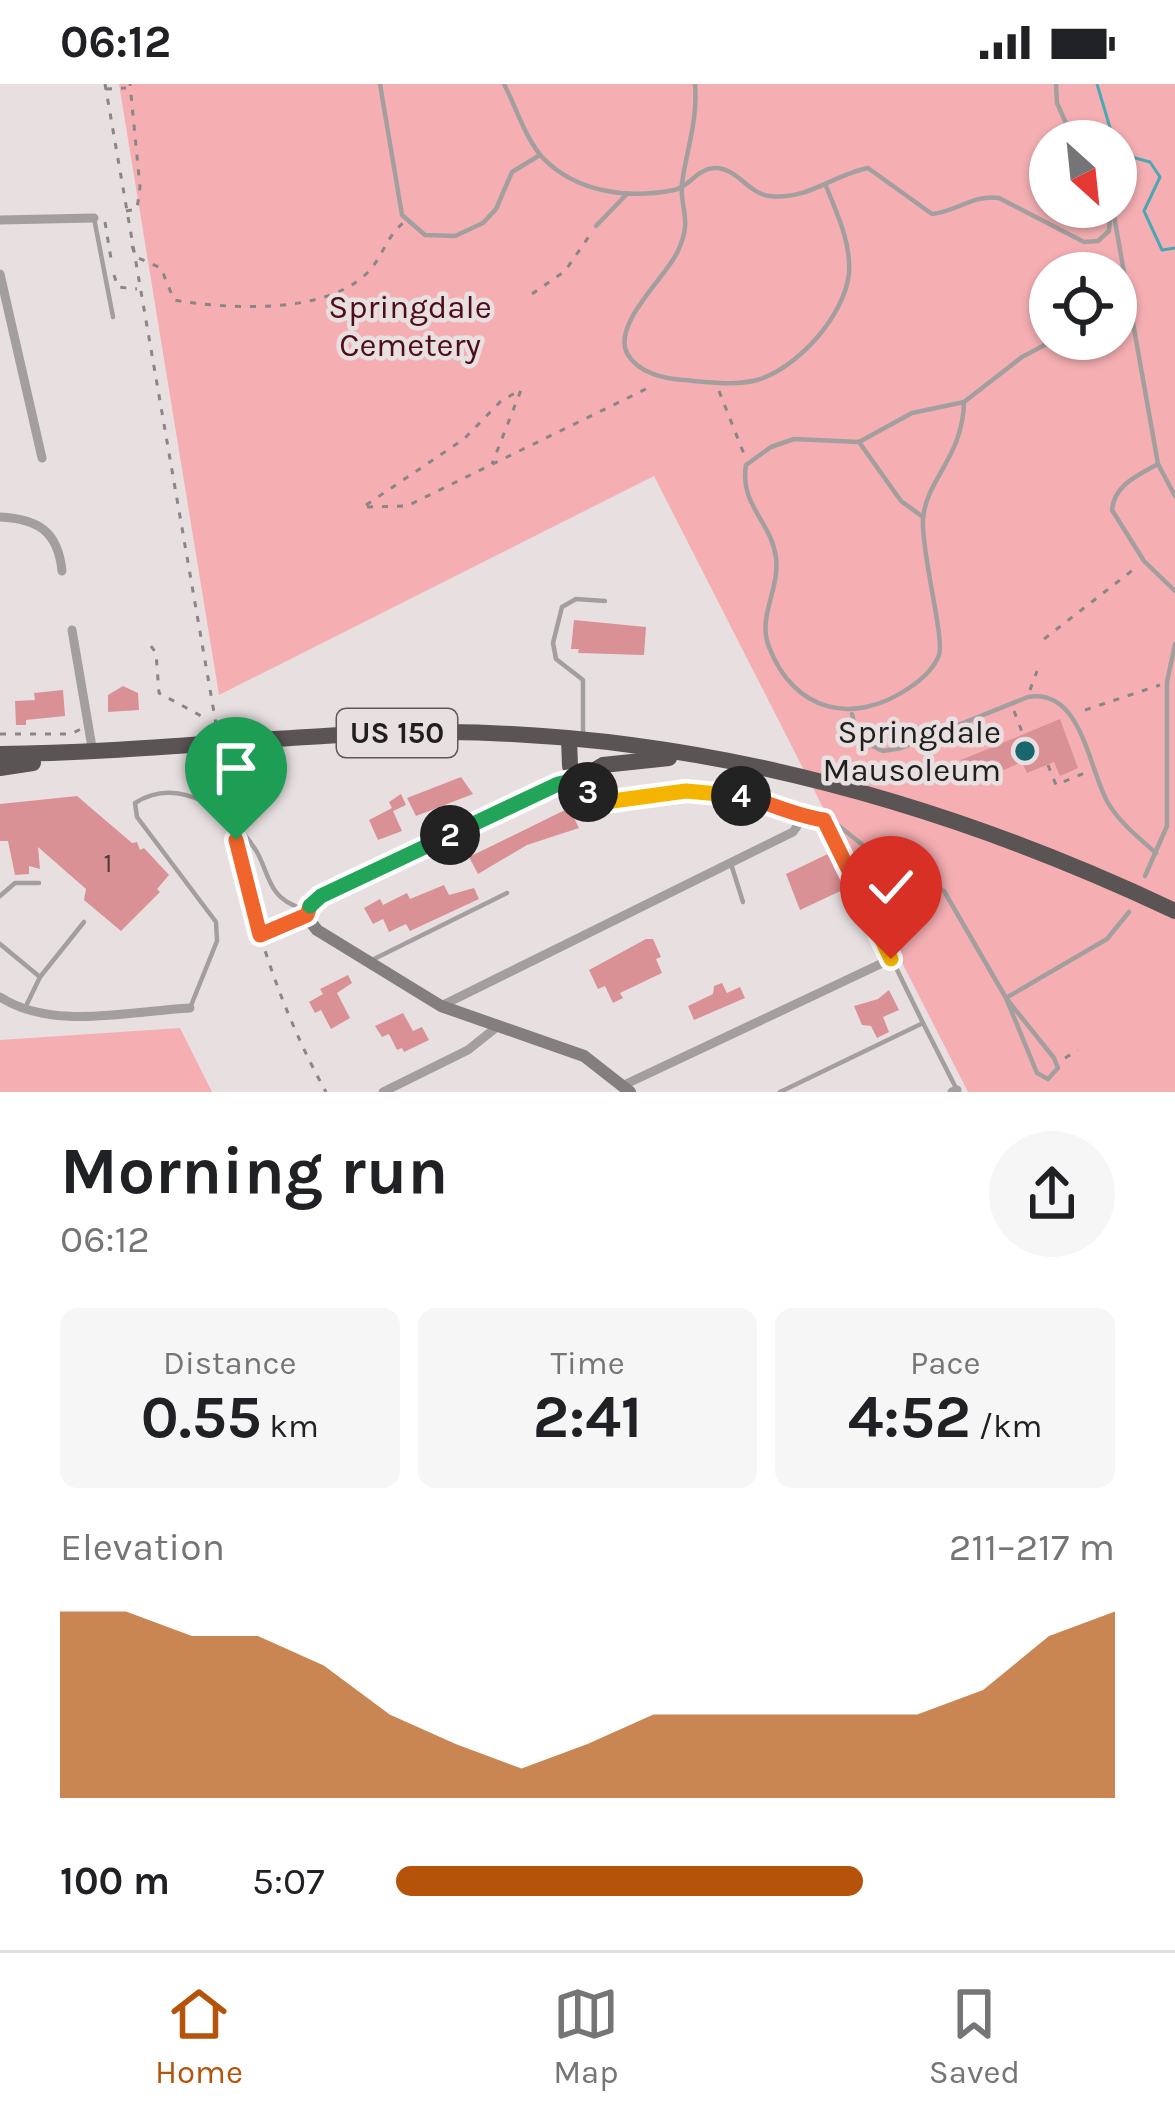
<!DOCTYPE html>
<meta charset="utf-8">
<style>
body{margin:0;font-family:Karla,sans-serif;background:#f6f6f6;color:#202124;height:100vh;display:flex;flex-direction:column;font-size:45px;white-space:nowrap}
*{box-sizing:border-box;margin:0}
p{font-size:39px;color:#757577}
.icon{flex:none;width:66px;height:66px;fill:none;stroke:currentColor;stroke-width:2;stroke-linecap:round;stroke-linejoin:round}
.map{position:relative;height:1008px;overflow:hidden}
.panel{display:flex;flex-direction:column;background:#fff;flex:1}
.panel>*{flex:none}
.needle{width:78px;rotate:153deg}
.fabs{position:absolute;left:1029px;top:36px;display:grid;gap:24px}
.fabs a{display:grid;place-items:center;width:108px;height:108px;border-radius:50%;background:#fff;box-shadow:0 3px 9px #0004;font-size:60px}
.pin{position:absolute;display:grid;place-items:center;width:102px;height:102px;color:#fff;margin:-123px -51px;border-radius:50% 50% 50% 0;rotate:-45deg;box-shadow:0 0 12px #0007}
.pin .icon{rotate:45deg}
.km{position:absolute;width:60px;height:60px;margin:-30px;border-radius:50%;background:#222;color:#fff;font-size:33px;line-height:60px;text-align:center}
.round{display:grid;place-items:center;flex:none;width:126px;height:126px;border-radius:63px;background:#f6f6f6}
.summary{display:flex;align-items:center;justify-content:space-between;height:204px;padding:0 60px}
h1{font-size:66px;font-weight:700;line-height:90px}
.metrics{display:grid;grid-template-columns:repeat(3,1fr);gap:18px;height:204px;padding:12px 60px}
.metrics div{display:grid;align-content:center;border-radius:18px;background:#f6f6f6;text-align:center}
.metrics b{font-size:60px;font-weight:700}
.metrics small{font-size:33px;font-weight:400}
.metrics p{font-size:33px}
.chart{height:336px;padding:24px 60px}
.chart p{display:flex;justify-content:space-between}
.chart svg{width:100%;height:216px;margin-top:12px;fill:#b45309;opacity:.7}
ul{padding:0 60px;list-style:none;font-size:39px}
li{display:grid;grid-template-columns:192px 144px 1fr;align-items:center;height:90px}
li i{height:30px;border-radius:15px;background:#b45309}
.status{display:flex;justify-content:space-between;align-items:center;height:84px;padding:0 60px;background:#fff;direction:ltr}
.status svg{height:33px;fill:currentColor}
.tabs{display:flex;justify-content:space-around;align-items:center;height:168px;border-top:3px solid #e0e0e0;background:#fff;font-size:33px;color:#757577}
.tabs a{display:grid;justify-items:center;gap:6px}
.tabs .on{color:#b45309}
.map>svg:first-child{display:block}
</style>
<div class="status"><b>06:12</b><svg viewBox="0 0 49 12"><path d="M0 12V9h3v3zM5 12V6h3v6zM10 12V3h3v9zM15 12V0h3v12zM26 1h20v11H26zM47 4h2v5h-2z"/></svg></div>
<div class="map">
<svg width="1175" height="1008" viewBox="0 0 1175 1008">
<rect width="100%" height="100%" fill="#e8e0e0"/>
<g fill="#f5afb3" fill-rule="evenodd">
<path d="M119,0H1175V1008H968L654,392L219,611ZM1050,57H1116V123H1050ZM1050,189H1116V255H1050Z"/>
<polygon points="180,944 212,1008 0,1008 0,956"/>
</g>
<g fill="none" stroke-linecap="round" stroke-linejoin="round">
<g stroke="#4ba7b3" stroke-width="3">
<polyline points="1097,0 1114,57"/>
<polyline points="1116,64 1117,69 1150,78 1160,93 1144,127 1162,166 1175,164"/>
</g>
</g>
<g fill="#da9196">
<polygon points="574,536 646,543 644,571 578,569 579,565 571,565"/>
<polygon points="123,602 138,609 139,626 108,628 108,611"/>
<polygon points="63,606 65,632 26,636 26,641 16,641 15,617 35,616 34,609"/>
<polygon points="1060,635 1078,684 1060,692 1054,678 1027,689 1022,678 997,689 999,692 971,699 961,676"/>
<polygon points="461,693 473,710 416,732 407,714"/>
<polygon points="401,710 406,721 393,727 402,747 378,756 369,736 392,724 389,718"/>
<polygon points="77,712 132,759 137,758 140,766 144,764 169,791 157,805 160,808 121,847 84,816 86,805 38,763 40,785 29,782 29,790 15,791 8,757 0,757 0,720"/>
<polygon points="569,724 579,744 527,761 478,790 469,773"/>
<polygon points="832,768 849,803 800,826 786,790"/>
<polygon points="444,801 449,811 474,804 479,815 410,847 406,840 389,848 383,835 373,840 364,824 380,815 383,821 407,809 410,815"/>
<polygon points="646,855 653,855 661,873 656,875 662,889 620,909 623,914 613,919 605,902 598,905 589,886"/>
<polygon points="348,891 352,899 337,909 350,934 331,945 321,926 315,929 309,918 323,910 320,905"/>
<polygon points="722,899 727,909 740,903 745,914 694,936 688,922 713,910 714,902"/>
<polygon points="889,906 899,926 883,933 889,948 877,954 871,942 862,941 854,922 878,915"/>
<polygon points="403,929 413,947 422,943 429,956 404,968 402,964 397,966 389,950 382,953 375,942"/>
</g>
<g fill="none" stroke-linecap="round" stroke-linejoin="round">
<g stroke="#8b8686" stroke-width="3" stroke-dasharray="6 9" stroke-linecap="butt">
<polyline points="105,0 216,640"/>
<polyline points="106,5 126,4"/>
<polyline points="126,127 137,125 140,103 130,0"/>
<polyline points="105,138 112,181"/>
<path d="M132,162L136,173L161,184L174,216C228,225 321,231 365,191C382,176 385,154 403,139"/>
<polyline points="114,191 118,203 137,205"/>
<polyline points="532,210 565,187 592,148"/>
<polyline points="719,307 744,370"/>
<polyline points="366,421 464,355 502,316 521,306 492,380"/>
<polyline points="367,423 407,422 652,302"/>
<polyline points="1044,555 1138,482"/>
<polyline points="151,562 156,569 159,609 205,634"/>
<polyline points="1030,606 1037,587"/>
<polyline points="1085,626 1160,601"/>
<polyline points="1014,627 1024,653"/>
<polyline points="973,644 982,666"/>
<polyline points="0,650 71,650 81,645"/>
<polyline points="1048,681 1056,701 1087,688"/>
<polyline points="225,684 232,729"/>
<path d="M236,751C252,839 282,929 326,1008"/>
<polyline points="262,850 297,835"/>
<polyline points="1065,974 1078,966"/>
</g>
<g stroke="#a39f9f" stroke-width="4.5">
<polyline points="380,0 402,131 425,151 455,152 483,139 496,125 512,88 540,71"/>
<path d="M504,0C516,23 526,56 543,74C577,109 629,115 674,106C689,103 697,85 714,84C737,83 748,110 770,112C806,117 835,90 868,84L932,130C956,128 973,110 999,114L1084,158L1098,157L1109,147L1111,123"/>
<path d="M695,0C698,36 687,64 682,99C679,125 694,134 677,169C665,194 610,242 628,271C639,289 665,295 684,296C707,298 735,302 757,296C798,284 845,231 849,189C851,158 837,130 826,102"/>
<polyline points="1056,0 1057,19 1074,57"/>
<polyline points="1113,126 1158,380 1175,412"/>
<polyline points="94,134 113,233"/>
<polyline points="596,142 626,111"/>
<polyline points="1116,226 1125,210"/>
<path d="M964,318C963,374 925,396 923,436C921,468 945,556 939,571C934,585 921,596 909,604C853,642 794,628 769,563C757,533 780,505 776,474C772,438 739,421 746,381L771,363L794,355L859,358L912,329L964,318L1022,273L1056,255"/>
<polyline points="859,358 901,417 923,433"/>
<path d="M1158,380C1138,391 1114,401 1112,426L1144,477L1175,507"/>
<path d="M852,630L858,655L883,667L901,664L1028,613C1082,604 1088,684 1108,719C1120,739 1139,754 1156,769"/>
<polyline points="583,650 583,596 556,575 553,559 562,523 576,515 605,517"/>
<polyline points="799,733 839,742 869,766 944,807 1006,914 1107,855 1129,828"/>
<polyline points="824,736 923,939"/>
<polyline points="731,780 743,818"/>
<polyline points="1145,792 1167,742 1167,598 1175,560"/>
<polyline points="0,812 15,799 39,799"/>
<polyline points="0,860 40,893"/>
<polyline points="372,876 507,809"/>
<polygon points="1006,914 1054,974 1058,984 1048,995 1037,989"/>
<polyline points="26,922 40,893 84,838"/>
<path d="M190,924L217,857L216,838L137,733L135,719C179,691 231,727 255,765C264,778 266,795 276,808C283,818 296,822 307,828"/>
<polyline points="780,1008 923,939 957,1006"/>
</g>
<g stroke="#a39f9f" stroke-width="9">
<polyline points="0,136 94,134"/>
<polyline points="0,190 42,374"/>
<path d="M0,433C38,435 58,447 62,487"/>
<polyline points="72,546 93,669"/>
<path d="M0,913C52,947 131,927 190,924"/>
<polyline points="441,922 793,748 800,738 786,724 717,708 600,718 580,695"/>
<polyline points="624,1001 891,875"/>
<polyline points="383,1008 468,966 498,942"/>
<polyline points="952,1008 957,1006"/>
</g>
<polyline stroke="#847f7f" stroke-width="12" points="580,695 558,700 325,809 312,818 307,833 317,846 441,922 584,972 630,1008"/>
<g stroke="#5b5455" stroke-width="16">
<polyline points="569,655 570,682 580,695 603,681 669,674"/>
<path d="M0,670C149,669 297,648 446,648C700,650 947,719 1175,827"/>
<polyline points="0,684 33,679"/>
</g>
<polyline stroke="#8b8686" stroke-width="3" stroke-dasharray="6 9" stroke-linecap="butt" points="216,640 225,684"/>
</g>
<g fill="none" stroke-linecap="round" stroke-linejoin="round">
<defs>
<polyline id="split-1" points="236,756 260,851 307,831 310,822"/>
<polyline id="split-2" points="310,822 321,812 450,751"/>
<polyline id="split-3" points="450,751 558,700 580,695 588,708"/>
<polyline id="split-4" points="588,708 605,718 686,707 741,712"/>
<path id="split-5" d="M741,712C771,719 796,732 824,736L855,799"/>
<polyline id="split-6" points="855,799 891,875"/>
</defs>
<use href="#split-1" stroke="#fff" stroke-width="24"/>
<use href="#split-2" stroke="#fff" stroke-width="24"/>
<use href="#split-3" stroke="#fff" stroke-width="24"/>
<use href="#split-4" stroke="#fff" stroke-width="24"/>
<use href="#split-5" stroke="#fff" stroke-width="24"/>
<use href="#split-6" stroke="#fff" stroke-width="24"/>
<use href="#split-1" stroke="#f0652b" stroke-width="15"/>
<use href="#split-2" stroke="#22a559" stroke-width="15"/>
<use href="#split-3" stroke="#22a559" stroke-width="15"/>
<use href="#split-4" stroke="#f5b400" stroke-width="15"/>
<use href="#split-5" stroke="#f0652b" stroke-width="15"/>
<use href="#split-6" stroke="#f5b400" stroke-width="15"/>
</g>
<circle fill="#1a666f" stroke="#e8e0e0" stroke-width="4.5" cx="1025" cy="667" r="12"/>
<g text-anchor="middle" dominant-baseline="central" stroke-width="9" stroke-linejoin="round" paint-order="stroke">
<g font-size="27" fill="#4f3b3c">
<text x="108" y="779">1</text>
</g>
<rect fill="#e8e0e0" stroke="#5d5858" stroke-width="3" x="337" y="625" width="120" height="48" rx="9"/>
<g font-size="30" font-weight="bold" fill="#211e1e">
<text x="397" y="649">US 150</text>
</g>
<g font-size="33" fill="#4d0d19" stroke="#e8e0e0">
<text x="410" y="223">Springdale<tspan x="410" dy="38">Cemetery</tspan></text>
</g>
<g font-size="33" fill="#211e1e" stroke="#e8e0e0" text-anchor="end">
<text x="1001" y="648">Springdale<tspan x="1001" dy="38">Mausoleum</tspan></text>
</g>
</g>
</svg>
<div class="fabs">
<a><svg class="needle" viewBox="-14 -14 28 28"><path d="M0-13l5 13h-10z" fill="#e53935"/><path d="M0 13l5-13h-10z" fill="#757577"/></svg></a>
<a><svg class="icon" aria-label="locate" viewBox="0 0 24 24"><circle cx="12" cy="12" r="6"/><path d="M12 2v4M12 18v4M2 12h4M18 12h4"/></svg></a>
</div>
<div class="pin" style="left:236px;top:756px;background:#1e9e55"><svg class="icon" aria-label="arrive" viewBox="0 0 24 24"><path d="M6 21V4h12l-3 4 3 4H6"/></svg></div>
<div class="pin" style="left:891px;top:875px;background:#d93025"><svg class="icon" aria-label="check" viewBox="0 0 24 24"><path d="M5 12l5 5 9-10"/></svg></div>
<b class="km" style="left:450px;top:751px">2</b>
<b class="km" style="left:588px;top:708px">3</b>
<b class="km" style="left:741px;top:712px">4</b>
</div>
<section class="panel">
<div class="summary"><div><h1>Morning run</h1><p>06:12</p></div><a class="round"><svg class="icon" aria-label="share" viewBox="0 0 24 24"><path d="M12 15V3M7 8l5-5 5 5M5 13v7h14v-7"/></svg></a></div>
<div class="metrics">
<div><p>Distance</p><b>0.55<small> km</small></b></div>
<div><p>Time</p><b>2:41</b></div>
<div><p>Pace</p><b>4:52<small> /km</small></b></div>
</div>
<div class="chart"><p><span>Elevation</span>211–217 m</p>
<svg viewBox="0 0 160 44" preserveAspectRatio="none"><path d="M0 44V6L10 6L20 11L30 11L40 17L50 27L60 33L70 38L80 33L90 27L100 27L110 27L120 27L130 27L140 22L150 11L160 6V44z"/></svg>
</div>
<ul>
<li><b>100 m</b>5:07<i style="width:65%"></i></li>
</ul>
</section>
<nav class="tabs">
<a class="on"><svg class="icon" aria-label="home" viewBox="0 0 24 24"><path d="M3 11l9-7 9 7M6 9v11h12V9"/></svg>Home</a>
<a><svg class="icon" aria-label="map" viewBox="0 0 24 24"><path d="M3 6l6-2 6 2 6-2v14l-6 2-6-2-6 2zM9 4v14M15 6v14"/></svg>Map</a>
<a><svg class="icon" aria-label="saved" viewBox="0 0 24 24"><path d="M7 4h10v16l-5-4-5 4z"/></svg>Saved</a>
</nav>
